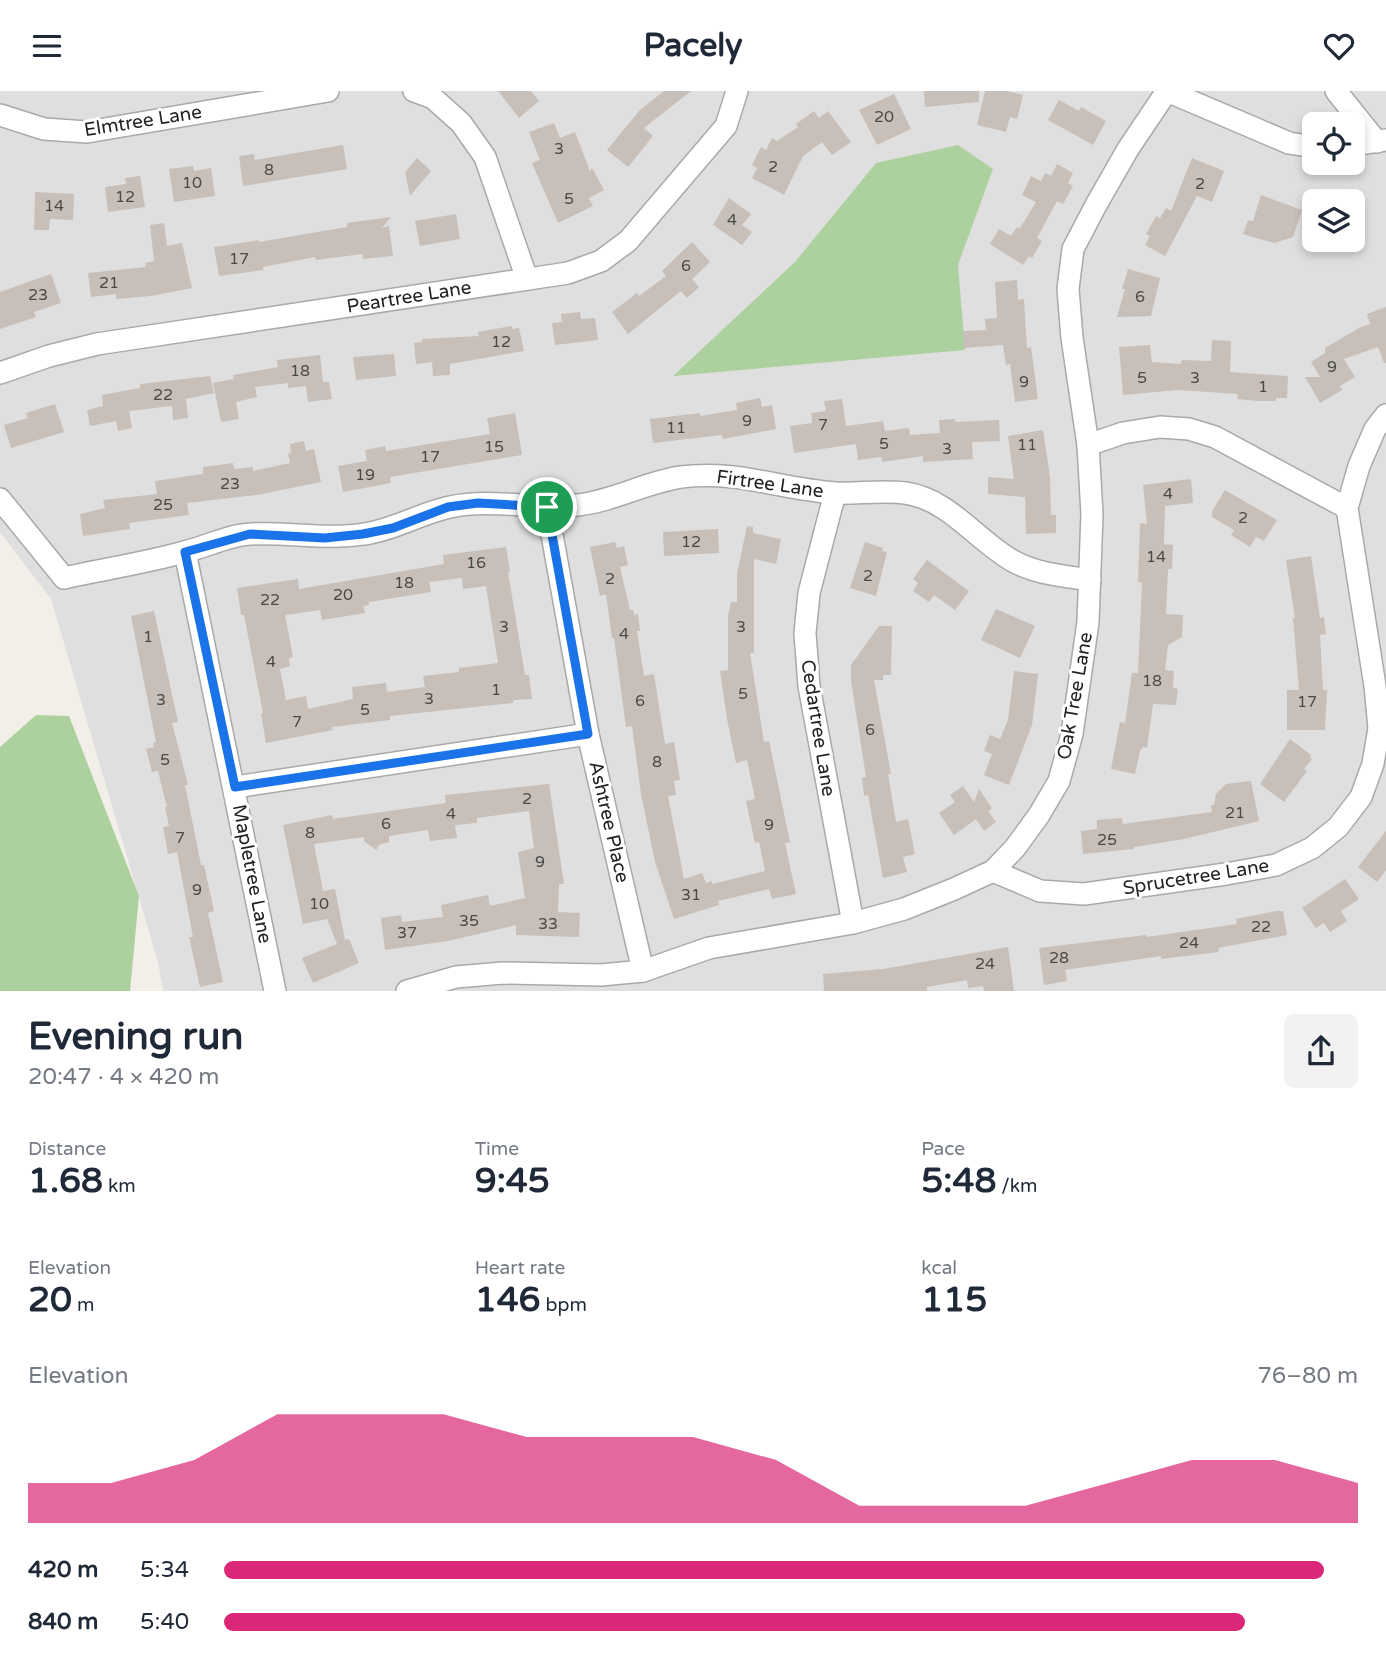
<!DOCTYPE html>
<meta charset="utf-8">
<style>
body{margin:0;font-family:"Varela Round",sans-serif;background:#f2f2f3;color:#1f2937;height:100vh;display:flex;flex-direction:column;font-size:26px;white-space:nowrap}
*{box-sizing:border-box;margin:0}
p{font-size:23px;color:#747a83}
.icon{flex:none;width:38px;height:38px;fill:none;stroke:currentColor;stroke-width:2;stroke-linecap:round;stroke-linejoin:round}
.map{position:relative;height:900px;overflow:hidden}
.side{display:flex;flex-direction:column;background:#fff;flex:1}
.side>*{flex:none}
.controls{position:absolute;left:1302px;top:21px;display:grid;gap:14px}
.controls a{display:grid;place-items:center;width:63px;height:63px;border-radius:10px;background:#fff;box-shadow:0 4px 10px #0003;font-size:35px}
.pin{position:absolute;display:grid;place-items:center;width:60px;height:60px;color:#fff;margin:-30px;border:4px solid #fff;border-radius:50%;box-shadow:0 2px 7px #0007}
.round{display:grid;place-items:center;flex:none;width:74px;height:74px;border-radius:10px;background:#f2f2f3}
.summary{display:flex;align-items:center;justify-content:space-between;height:119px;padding:0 28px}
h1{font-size:38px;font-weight:700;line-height:52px}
.metrics{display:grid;grid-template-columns:repeat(3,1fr);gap:10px;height:119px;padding:7px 28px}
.metrics div{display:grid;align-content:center}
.metrics b{font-size:35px;font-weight:700}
.metrics small{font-size:19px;font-weight:400}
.metrics p{font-size:19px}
.chart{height:196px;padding:14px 28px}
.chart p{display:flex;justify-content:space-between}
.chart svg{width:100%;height:126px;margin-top:7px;fill:#db2777;opacity:.7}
ul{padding:0 28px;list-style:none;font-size:23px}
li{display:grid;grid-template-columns:112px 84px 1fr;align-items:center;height:52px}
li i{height:18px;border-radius:9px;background:#db2777}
header{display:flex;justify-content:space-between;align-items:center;height:91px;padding:0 28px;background:#fff;font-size:32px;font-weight:700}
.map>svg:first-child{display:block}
</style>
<header><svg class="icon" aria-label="menu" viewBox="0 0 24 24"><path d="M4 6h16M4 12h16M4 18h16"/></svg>Pacely<svg class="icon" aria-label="heart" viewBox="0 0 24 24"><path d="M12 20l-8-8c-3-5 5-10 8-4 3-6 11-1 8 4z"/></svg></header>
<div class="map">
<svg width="1386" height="900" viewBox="0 0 1386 900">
<rect width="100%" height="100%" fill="#f2efe9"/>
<path fill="#e0dfdf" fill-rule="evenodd" d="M0,0H1386V900H163L158,871L51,508L0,441ZM1314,33H1353V72H1314ZM1314,110H1353V149H1314Z"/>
<g fill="#add19e">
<polygon points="958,54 993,78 958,174 965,259 673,285 795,171 876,72"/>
<polygon points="36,624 69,625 139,805 130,900 0,900 0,656"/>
</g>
<g fill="#c7bfb8" fill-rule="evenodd">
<polygon points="498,0 531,0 539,10 519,27"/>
<polygon points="664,0 691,0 644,37 653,45 628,76 607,59 640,19"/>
<polygon points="924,0 979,0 979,11 925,16"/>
<polygon points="985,0 1006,0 1023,4 1017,28 1010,26 1006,41 977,34"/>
<polygon points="894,3 911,38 877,54 859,19"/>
<polygon points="1059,9 1079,20 1081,16 1106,30 1093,54 1048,29"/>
<polygon points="814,20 819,27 828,20 851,51 832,64 822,51 803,65 784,104 752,87 757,77 752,74 761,56 766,59 772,47 777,50 798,36 796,33"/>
<polygon points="554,32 560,47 575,41 590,80 592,77 604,99 589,107 593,115 558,132 532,72 540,69 529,41"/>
<polygon points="343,54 347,78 243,95 239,65 254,63 255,69"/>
<polygon points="417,67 431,80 410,105 405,81"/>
<polygon points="1192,67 1224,80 1212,111 1197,105 1165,165 1145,154 1150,145 1146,143 1156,125 1160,127 1166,117 1171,120"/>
<polygon points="1057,73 1073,82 1068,92 1073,95 1063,113 1057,110 1037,147 1042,150 1032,167 1029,165 1023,174 990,153 999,138 1011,145 1017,136 1020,137 1036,111 1022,104 1031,85 1041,90 1045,82 1051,85"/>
<polygon points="193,75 194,80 211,77 215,105 174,111 169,78"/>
<polygon points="140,85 145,116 108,121 105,96 126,93 125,87"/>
<polygon points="35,101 74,103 73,129 50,128 49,139 34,139"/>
<polygon points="1261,104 1302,119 1293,146 1274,152 1243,143 1248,129 1253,130"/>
<polygon points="729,107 751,123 742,134 752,141 742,154 713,134"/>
<polygon points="456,123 460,148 420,155 415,130"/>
<polygon points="391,126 382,137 389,135 393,165 363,168 363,163 316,169 315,166 263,176 263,179 219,185 214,156 259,149 259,151 347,136 347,132"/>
<polygon points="164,132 167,155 182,152 192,197 151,205 116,208 116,203 91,206 88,182 146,176 145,172 154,170 150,134"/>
<polygon points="692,151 710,171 692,188 699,196 687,207 681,200 628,243 612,221 637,202 639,205 666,185 662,180"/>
<polygon points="1128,178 1160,187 1151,225 1117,226 1125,198 1122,198"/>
<polygon points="51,183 61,212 34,221 36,226 0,238 0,201"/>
<polygon points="1017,189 1018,209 1024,208 1027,257 1031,256 1038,308 1015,311 1010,273 1006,274 1003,254 964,257 963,240 986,239 985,228 997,227 995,191"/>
<polygon points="1386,216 1386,272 1384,272 1378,256 1344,268 1355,286 1340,295 1342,299 1320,312 1305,286 1320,286 1311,271 1325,262 1325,257 1359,237 1370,233 1367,223"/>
<polygon points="580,221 581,228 595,227 598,249 555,254 552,232 562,231 561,223"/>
<polygon points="512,235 512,238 519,237 524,260 450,273 450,284 433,285 432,271 416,273 414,252 422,251 422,248 479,245 478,241"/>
<polygon points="1212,249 1231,250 1230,281 1288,285 1287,307 1276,307 1276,310 1257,310 1237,308 1238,303 1177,299 1123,304 1119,256 1150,254 1152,271 1181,273 1182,269 1211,270"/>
<polygon points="394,263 396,285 356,289 353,266"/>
<polygon points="320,264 323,291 329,291 332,308 308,311 306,295 288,297 288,292 255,296 257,306 236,311 239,328 221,331 213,292 234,288 233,284 278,276 277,269"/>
<polygon points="210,285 214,302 186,308 188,327 173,329 172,315 129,320 132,337 118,340 116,330 90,335 87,319 103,315 102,304 140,297 140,293"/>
<polygon points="760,307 762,316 772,314 776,338 723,348 722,344 653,352 650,328 700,322 700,325 737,319 736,312"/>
<polygon points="842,308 846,335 883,330 885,340 909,337 910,344 940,342 939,329 955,328 955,331 999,329 1000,350 972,351 973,368 923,371 923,365 882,371 881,366 858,369 856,353 794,362 790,335 812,332 811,322 826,320 824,310"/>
<polygon points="55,313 64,341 11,357 4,334 28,327 26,322"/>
<polygon points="515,322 522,364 390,386 391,392 343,401 338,375 367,370 365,359 385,355 386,360 490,343 487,327"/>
<polygon points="1043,339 1050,386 1051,424 1056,424 1056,442 1026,443 1025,406 988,403 988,386 1014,388 1008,345"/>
<polygon points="304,350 306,360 314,358 321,391 257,404 187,412 189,424 129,432 130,438 83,445 80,423 105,417 103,409 157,403 155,390 203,383 203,376 233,372 234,378 253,376 253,380 290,372 288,363 291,362 290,353"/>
<polygon points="1191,388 1193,412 1165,415 1164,453 1173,454 1172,478 1168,478 1166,523 1183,524 1182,546 1168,554 1165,579 1174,580 1173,597 1178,598 1176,614 1153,613 1147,657 1143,656 1140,660 1135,683 1111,678 1120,631 1125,632 1132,582 1138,582 1142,492 1138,491 1140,432 1147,433 1143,394"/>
<polygon points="1225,399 1277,429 1264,450 1256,446 1250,456 1231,444 1234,439 1212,426 1212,420"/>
<polygon points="747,435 753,436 753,442 781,448 776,473 754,468 754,562 750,562 764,651 769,650 790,751 785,752 796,803 772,808 769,798 718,810 719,814 674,828 655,771 641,703 632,635 626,636 614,547 612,547 606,503 600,505 590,456 615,451 617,457 624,455 628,474 620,476 630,519 633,519 634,524 638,523 640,540 637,540 644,585 654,583 665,653 674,651 680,689 674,690 676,704 668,705 684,788 702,782 706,792 712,790 712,793 765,780 759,751 755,752 746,710 755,708 747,669 736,672 727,628 720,580 728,579 728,525 731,511 737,511 737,483"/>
<polygon points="718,438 719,462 664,465 663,441"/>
<polygon points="865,451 883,457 882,460 887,461 876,505 850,497"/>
<path d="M506,456L510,481H508L525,584H529L532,608L513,609V612L390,625V629L332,636L333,639L266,652L261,623L263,622L244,524H241L237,497L298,488L299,498L444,473L443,464ZM462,487L463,498L486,495L498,572L459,577V581L423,585L425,596L387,601L386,592L352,596L353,608L308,618L306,605L286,609L280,578L290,575L289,567L293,566L285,524L320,519L322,529L365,522L363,515L369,514V511L431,501L429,491Z"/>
<polygon points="1311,465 1320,527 1324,526 1326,543 1320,544 1323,599 1327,599 1325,639 1287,639 1287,599 1299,599 1293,527 1295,527 1286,469"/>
<polygon points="927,469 969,500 955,519 934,504 929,511 913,500 918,492 913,488"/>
<polygon points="996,518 1035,535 1020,567 981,549"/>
<polygon points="154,520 178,631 172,632 188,694 185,694 201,774 204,774 214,820 208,822 223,891 200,896 189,846 193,846 177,761 168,763 163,736 169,735 165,716 167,716 158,680 152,681 146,658 154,656 153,652 156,651 131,525"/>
<polygon points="879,535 892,535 891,584 883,584 883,589 874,589 891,683 888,683 896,731 908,728 915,763 903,766 907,781 883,787 868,704 864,705 862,687 866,686 851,590 851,574"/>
<polygon points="1014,580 1038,583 1032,634 1009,694 984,684 992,663 984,660 990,644 1000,648 1008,629"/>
<polygon points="1290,648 1311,664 1310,667 1312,668 1304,678 1307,680 1284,711 1260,693"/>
<polygon points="1251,690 1259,730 1184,748 1134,756 1134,758 1083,763 1081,740 1097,738 1097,729 1122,727 1123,733 1212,721 1211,714 1214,714 1216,703 1226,693"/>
<polygon points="549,693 564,793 559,793 558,821 580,822 579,846 516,844 516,834 448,850 385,859 381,827 401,824 402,831 443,826 441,814 488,804 490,815 525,807 518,761 534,757 529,720 477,727 477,732 455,734 457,747 430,750 428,739 389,745 389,751 379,754 376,759 364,750 364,746 314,753 323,800 335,798 345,849 349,848 359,872 313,892 302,867 337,853 327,828 303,833 283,734 332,724 333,728 446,712 445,704"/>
<polygon points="963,695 974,711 979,698 992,717 988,720 996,731 984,740 976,728 954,744 939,722 955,711 950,704"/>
<polygon points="1386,740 1386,779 1377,791 1358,776"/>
<polygon points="1345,788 1359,808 1341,820 1347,830 1330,841 1324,832 1316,837 1302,817"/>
<polygon points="1276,820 1283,820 1287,844 1218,857 1219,861 1161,868 1161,865 1065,879 1067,890 1044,894 1039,857 1146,844 1147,846 1237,833 1236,828"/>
<polygon points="1008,856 1014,900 984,900 983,895 968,897 967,889 927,896 927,900 824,900 823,883 883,878"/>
</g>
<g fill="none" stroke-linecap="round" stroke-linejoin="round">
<defs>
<g id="street">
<polyline points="414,0 433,7 461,32 485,66 527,188"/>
<polyline points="1167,0 1289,52 1314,56"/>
<polyline points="1336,0 1377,51"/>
<polyline points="0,24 44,38 87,41 328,0"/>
<polyline points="1353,54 1386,49"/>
<polyline points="0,282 49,265 97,253 568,182 601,170 628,150 726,35 737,0"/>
<polyline points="1088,354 1123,342 1160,336 1189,338 1215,346 1347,417"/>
<polyline points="835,402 809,502 805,542 809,595 853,832"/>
<path d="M0,408L64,487C104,478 145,472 184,461C206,456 228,444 251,443C289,441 326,449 364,443C394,439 421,422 450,416C493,407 535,419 578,414C614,410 646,391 681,386C737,379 781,398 835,402C858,403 882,399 905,402C949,408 976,449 1013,470C1036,483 1064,485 1090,489"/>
<polyline points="547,416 588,643 643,880"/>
<polyline points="185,461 275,900"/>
<polyline points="235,696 588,643"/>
<polyline points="993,780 1040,800 1084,803 1226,783 1276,774 1312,757 1338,736 1361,706 1373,673 1379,637 1375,595 1347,417 1359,375 1375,338 1386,324"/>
<polyline points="407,900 456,886 503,882 601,884 643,880 709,857 853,832 904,818 954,798 993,780 1015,757 1039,724 1059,690 1072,643 1088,531 1092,423 1088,354 1072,247 1068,198 1073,158 1096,114 1128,58 1167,0"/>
</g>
</defs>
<use href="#street" stroke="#a9a9a9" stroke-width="24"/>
<use href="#street" stroke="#fff" stroke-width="21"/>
</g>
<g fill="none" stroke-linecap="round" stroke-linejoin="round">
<defs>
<polygon id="route" points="478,412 547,416 588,643 235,696 185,461 250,443 325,447 363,443 393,437 448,416"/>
</defs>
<use href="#route" stroke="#fff" stroke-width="14"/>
<use href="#route" stroke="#1a73e8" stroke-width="9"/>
</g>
<g text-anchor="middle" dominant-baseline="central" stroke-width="6" stroke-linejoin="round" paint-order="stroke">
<g font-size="16" fill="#4b4948">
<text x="884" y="26">20</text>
<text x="559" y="58">3</text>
<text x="773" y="76">2</text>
<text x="269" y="79">8</text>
<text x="192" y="92">10</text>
<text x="1200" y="93">2</text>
<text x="125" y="106">12</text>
<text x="569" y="108">5</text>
<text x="54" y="115">14</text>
<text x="732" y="129">4</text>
<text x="239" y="168">17</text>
<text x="686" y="175">6</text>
<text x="109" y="192">21</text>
<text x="38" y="204">23</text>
<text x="1140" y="206">6</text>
<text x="501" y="251">12</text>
<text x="1332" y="276">9</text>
<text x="300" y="280">18</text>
<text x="1142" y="287">5</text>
<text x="1195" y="287">3</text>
<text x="1024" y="291">9</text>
<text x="1263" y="296">1</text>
<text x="163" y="304">22</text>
<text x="747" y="330">9</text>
<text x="823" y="334">7</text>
<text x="676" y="337">11</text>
<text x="884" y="353">5</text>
<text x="1027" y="354">11</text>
<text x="494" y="356">15</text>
<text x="947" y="358">3</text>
<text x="430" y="366">17</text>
<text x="365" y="384">19</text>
<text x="230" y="393">23</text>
<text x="1168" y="403">4</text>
<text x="163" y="414">25</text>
<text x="1243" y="427">2</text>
<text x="691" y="451">12</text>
<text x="1156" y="466">14</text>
<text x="476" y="472">16</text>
<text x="868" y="485">2</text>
<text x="610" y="488">2</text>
<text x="404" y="492">18</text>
<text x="343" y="504">20</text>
<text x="270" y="509">22</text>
<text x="504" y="536">3</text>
<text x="741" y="536">3</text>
<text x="624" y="543">4</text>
<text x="148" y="546">1</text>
<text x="271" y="571">4</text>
<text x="1152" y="590">18</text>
<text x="496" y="599">1</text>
<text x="743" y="603">5</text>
<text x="429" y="608">3</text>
<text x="161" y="609">3</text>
<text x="640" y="610">6</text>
<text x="1307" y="611">17</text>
<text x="365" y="619">5</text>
<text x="297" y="631">7</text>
<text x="870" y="639">6</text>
<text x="165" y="669">5</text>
<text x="657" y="671">8</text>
<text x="527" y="708">2</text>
<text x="1235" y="722">21</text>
<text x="451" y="723">4</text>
<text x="386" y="733">6</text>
<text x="769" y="734">9</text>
<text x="310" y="742">8</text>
<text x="180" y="747">7</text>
<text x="1107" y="749">25</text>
<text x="540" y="771">9</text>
<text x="197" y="799">9</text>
<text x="691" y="804">31</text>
<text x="319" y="813">10</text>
<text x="469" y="830">35</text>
<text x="548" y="833">33</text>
<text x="1261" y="836">22</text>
<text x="407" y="842">37</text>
<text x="1189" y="852">24</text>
<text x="1059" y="867">28</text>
<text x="985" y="873">24</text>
</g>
<g font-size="19" fill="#222" stroke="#fff">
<text transform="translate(143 30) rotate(-9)">Elmtree Lane</text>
<text transform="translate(409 206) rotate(-9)">Peartree Lane</text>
<text transform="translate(770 393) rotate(8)">Firtree Lane</text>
<text transform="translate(1075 605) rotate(-80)">Oak Tree Lane</text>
<text transform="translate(818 637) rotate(81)">Cedartree Lane</text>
<text transform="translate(609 731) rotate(77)">Ashtree Place</text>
<text transform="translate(252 783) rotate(79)">Mapletree Lane</text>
<text transform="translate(1196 786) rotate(-9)">Sprucetree Lane</text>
</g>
</g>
</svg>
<div class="controls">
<a><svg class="icon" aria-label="locate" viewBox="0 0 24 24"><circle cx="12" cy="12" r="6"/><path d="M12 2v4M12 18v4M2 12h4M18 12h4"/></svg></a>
<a><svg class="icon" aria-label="layers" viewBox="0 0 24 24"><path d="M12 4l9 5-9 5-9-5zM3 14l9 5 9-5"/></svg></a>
</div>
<div class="pin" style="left:547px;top:416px;background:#1e9e55"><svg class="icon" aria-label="arrive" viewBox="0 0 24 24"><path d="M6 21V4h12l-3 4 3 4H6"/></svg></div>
</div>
<section class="side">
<div class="summary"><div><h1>Evening run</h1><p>20:47 · 4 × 420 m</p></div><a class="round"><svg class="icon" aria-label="share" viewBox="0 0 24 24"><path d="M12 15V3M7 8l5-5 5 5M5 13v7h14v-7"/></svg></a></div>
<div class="metrics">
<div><p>Distance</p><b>1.68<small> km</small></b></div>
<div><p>Time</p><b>9:45</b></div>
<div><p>Pace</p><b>5:48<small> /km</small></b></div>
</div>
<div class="metrics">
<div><p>Elevation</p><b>20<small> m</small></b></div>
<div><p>Heart rate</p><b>146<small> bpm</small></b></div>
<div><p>kcal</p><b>115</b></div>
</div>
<div class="chart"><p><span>Elevation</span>76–80 m</p>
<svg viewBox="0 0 160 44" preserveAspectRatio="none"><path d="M0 44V30L10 30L20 22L30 6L40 6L50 6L60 14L70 14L80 14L90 22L100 38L110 38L120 38L130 30L140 22L150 22L160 30V44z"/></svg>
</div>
<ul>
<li><b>420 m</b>5:34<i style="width:97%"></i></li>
<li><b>840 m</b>5:40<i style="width:90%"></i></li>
</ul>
</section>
